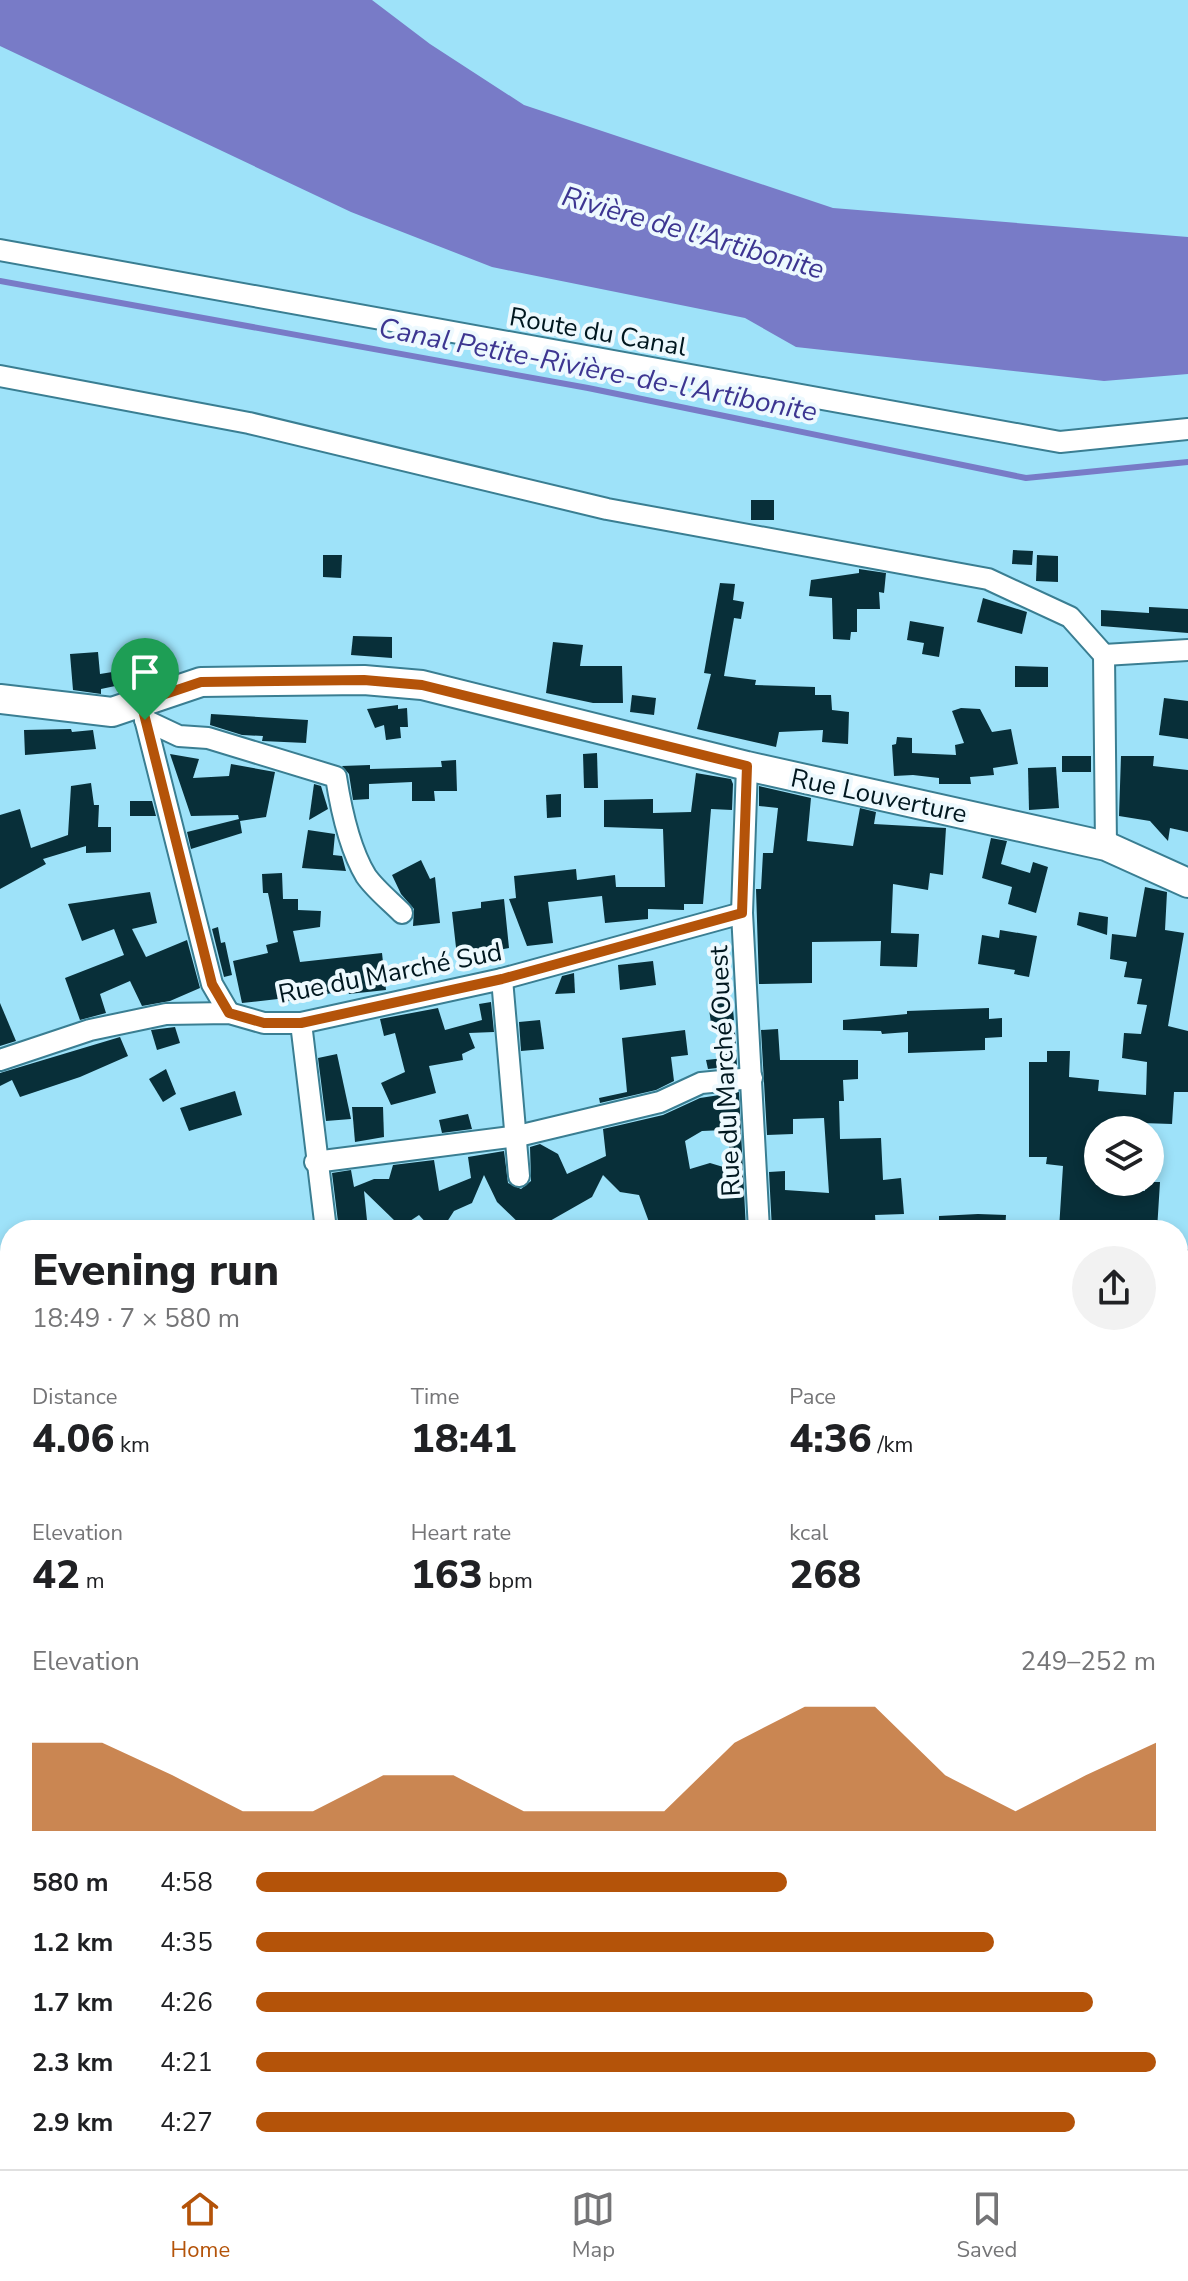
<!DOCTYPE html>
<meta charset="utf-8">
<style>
body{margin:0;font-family:"Nunito Sans",sans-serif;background:#f2f2f2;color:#202124;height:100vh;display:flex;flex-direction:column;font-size:30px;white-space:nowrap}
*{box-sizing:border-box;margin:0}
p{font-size:26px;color:#757577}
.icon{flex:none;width:44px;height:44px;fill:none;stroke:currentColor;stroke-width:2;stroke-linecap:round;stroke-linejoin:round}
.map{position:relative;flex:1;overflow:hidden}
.drawer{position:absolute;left:0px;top:1220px;width:1188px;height:950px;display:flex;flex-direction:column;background:#fff;border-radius:32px 32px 0 0;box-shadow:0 4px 12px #0003}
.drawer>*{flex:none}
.controls{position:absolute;left:1084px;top:1116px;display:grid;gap:16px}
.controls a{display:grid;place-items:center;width:80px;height:80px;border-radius:50%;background:#fff;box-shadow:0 4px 12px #0003;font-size:40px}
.pin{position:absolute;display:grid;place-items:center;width:68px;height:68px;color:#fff;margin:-82px -34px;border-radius:50% 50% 50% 0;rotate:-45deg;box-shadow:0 0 8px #0007}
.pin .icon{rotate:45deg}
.round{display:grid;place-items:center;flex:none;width:84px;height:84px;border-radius:42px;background:#f2f2f2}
.summary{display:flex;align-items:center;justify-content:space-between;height:136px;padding:0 32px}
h1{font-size:44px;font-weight:800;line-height:60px}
.metrics{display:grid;grid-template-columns:repeat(3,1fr);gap:12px;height:136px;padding:8px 32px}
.metrics div{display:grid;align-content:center}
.metrics b{font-size:40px;font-weight:800}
.metrics small{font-size:22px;font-weight:400}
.metrics p{font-size:22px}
.chart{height:224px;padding:16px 32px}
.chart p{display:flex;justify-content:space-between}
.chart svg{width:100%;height:144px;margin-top:8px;fill:#b45309;opacity:.7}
ul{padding:0 32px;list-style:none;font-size:26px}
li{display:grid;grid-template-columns:128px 96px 1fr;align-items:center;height:60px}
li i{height:20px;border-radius:10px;background:#b45309}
.tab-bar{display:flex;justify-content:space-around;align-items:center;height:112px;border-top:2px solid #e0e0e0;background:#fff;font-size:22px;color:#757577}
.tab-bar a{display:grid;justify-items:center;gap:4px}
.tab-bar .current{color:#b45309}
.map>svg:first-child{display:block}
</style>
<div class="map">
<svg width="1188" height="2169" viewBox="0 0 1188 2169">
<rect width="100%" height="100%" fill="#9ee2f9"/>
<polygon fill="#787bc7" points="0,0 372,0 430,44 524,105 833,208 1188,237 1188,374 1104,381 796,347 745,318 492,267 351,212 0,46"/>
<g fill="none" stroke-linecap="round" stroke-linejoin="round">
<polyline stroke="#787bc7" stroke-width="6" points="0,281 588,388 1026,478 1188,462"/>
</g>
<g fill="#082f39" fill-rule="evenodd">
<rect x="751" y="500" width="23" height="20"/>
<polygon points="1013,550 1033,551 1032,565 1012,564"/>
<polygon points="323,555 342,555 341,578 323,577"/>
<polygon points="1037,555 1058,556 1058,582 1036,581"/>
<polygon points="859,569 886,573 884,593 879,592 880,609 857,609 857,632 851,632 850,640 833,639 832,598 809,596 811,580 859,573"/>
<polygon points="720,583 735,584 733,600 744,602 741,619 734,618 724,676 756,680 755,685 815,687 815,695 831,695 832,710 849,712 848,744 822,742 823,730 779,732 776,747 697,729 711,674 704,673"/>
<polygon points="983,598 1027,612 1022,634 977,622"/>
<polygon points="1149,607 1188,609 1188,633 1101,626 1101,610 1149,613"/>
<polygon points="910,621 944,627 939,657 922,654 924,643 907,640"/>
<polygon points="353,636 392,637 392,658 351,655"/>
<polygon points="553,642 583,645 580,666 622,666 623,703 593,703 546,693"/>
<polygon points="98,652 100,674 137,668 135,660 154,656 158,677 101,689 101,694 73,690 70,654"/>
<polygon points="1015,666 1048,667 1048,687 1015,687"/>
<polygon points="632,695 656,698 654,715 630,712"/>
<polygon points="1164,698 1188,701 1188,739 1159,735"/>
<polygon points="398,705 398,709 407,708 408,727 400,727 401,738 386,740 384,725 375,728 367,709"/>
<polygon points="961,708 980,709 992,732 1011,729 1018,764 993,768 994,775 970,777 971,784 939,784 939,778 913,775 894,776 892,745 896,744 897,737 912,738 912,753 956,755 955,745 964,743 952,711"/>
<polygon points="211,714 308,720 306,743 262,741 263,736 242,735 210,725"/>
<polygon points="71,729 72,732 93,730 96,749 25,755 24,730"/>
<polygon points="597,753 598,788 584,788 583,754"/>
<polygon points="170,754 199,759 193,778 229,776 231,764 275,772 266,817 240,821 242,833 191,849 187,832 239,819 238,815 191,816"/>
<rect x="1062" y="756" width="29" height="16"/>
<polygon points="1121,756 1154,756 1153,766 1188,770 1188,832 1170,828 1168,841 1150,821 1119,816"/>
<polygon points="456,760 457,791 434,791 435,801 412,801 412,782 369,784 369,799 353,800 349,774 342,766 370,765 370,769 442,767 441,761"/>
<polygon points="1056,767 1059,808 1029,810 1028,768"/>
<polygon points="696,773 731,779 733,784 732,810 711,809 703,904 684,904 684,910 648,909 648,919 605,923 602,896 548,902 553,943 527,946 509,899 516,898 514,876 576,869 577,880 615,875 616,887 665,887 663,829 604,827 604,800 653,799 653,813 691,812"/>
<polygon points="91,783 94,805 99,805 98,827 111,827 111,852 86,853 86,846 43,859 46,864 0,889 0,815 20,809 31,848 68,835 71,786"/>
<polygon points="314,784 321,786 328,809 309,820"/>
<polygon points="759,786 811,798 807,841 853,846 860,808 876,812 874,824 946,828 943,875 930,873 928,890 893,884 891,933 919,934 917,967 880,966 881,941 812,942 812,983 759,984 756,889 761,889 763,853 773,853 778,808 759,806"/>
<polygon points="561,794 561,817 547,818 546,795"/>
<polygon points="130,801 152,801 156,816 130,816"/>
<polygon points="308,830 335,834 333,855 342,856 346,871 302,868"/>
<polygon points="991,838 1007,841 1001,864 1030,873 1033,862 1048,867 1036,913 1008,904 1012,887 982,878"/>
<polygon points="421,860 430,879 435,877 440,923 413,926 414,909 401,894 392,875"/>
<polygon points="282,873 283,899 298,899 298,910 321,911 320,927 293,931 300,962 382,953 386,990 349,994 348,990 279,1003 278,999 242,1003 233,961 268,953 266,945 278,942 268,893 263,893 262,874"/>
<polygon points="1145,887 1167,892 1165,930 1184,933 1168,1026 1188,1031 1188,1092 1174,1092 1172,1124 1142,1123 1142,1129 1098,1130 1098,1182 1107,1182 1107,1189 1145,1191 1145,1182 1160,1182 1157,1230 1104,1225 1088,1226 1088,1230 1059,1229 1063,1166 1046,1164 1047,1157 1029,1157 1029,1062 1047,1062 1047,1051 1070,1051 1069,1077 1099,1080 1098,1091 1146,1095 1147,1062 1122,1058 1124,1033 1141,1034 1147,1005 1137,1004 1142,979 1124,977 1127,962 1110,959 1112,934 1136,937"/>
<polygon points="150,892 157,923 132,929 146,957 187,940 200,988 170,1001 142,1006 130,981 100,994 106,1013 80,1020 65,978 124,955 114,929 82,941 68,904"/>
<polygon points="504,899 509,948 483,953 484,962 458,965 452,912 481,908 481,902"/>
<polygon points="1079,912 1108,917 1107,935 1077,925"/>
<polygon points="218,927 221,943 225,942 232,975 224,977 212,929"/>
<polygon points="1000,930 1037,936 1029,977 1014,974 1015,970 978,964 982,935 999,938"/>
<polygon points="653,961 656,985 620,990 618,965"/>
<polygon points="574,973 575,993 555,994 562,976"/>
<polygon points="732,999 734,1020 711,1023 708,1002"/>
<polygon points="491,1002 494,1032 469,1033 475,1048 462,1054 463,1060 429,1066 436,1093 391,1105 381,1083 405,1072 395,1033 384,1036 380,1019 438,1008 445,1030 482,1020 479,1004"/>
<polygon points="0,1003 16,1041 0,1046"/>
<polygon points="989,1008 989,1019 1002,1018 1002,1037 985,1038 985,1050 908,1053 908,1032 882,1034 881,1031 843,1030 843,1020 907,1014 907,1011"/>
<polygon points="540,1020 544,1049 521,1051 519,1022"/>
<polygon points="175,1027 180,1043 157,1050 151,1030"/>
<polygon points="778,1029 780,1060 858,1060 858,1079 843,1080 844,1101 839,1101 840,1139 881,1138 883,1180 901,1178 904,1214 875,1215 876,1229 772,1230 769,1172 785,1171 785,1190 829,1193 824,1118 793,1119 793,1134 767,1135 761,1030"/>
<polygon points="685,1030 688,1055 671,1057 674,1081 656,1090 600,1103 599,1098 627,1092 622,1038"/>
<polygon points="735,1032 737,1066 708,1069 706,1060 724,1058 721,1033"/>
<polygon points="120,1037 128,1056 80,1077 20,1097 12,1080 0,1086 0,1073"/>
<polygon points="337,1054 351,1119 326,1121 318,1058"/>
<polygon points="166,1069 176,1094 163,1102 149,1079"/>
<polygon points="235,1091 242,1115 189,1131 180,1108"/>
<path d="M739,1092L746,1230H652L639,1195L620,1192L603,1175L592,1197L534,1230H526L497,1202L484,1175L472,1203L454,1211L443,1228L430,1227L419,1215L407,1223L395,1221L364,1191L368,1230H339L332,1173L351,1170L354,1187L374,1179H389L393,1165L434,1160L439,1191L471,1178L468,1157L504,1151L508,1183L521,1189L531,1181L530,1147L540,1144L558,1154L567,1174L606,1156L603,1129L663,1115L700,1098ZM724,1130L729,1132L730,1169L710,1163L690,1169L685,1141L702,1131Z"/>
<polygon points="352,1107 383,1107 384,1137 355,1142"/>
<polygon points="468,1114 472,1129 442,1133 439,1120"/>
<polygon points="978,1214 1006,1215 1005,1230 939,1230 939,1216"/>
</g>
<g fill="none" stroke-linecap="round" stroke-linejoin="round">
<defs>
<g id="minor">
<polyline points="0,250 1060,442 1188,429"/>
<polyline points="0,376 249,423 607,509 988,579 1070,617 1104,655"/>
<polyline points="1104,655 1106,846"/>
<polyline points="1104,655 1188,650"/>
<polyline points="143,711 212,984 229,1013"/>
<path d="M145,720L179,736L208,738L336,777C341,809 349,848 366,876C375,889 390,901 402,913"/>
<polyline points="747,766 742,913 759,1230"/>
<polyline points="502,979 519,1176"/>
<polyline points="301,1023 326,1230"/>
<polyline points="0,1060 90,1030 166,1014 229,1013 264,1023 301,1023 502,979 742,913"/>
<polyline points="315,1162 518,1136 660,1102 701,1083 752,1078"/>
<polyline points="1178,1261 1188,1261"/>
<polyline points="0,1362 10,1359"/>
<polyline points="1178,1457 1188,1452"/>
<polyline points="0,1680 10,1722"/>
<path d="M1188,1898C1179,1931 1183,1959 1188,1993"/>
<polyline points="1178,2069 1188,2122"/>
<polyline points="1178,2069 1188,2049"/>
<polyline points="0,2146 10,2140"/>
<polyline points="842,2160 845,2169"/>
</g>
<polyline id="secondary" points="0,699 112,712 201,682 364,680 422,685 747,766 1106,846 1188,883"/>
</defs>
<use href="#minor" stroke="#3a7e92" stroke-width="24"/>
<use href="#secondary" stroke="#3a7e92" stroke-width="32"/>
<polyline stroke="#517f8e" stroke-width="3" stroke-dasharray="4 6" stroke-linecap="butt" points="586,2169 603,2160"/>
<use href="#minor" stroke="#fff" stroke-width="20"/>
<use href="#secondary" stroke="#fff" stroke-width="28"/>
</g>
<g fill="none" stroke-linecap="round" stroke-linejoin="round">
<defs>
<polygon id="route" points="364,680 422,685 747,766 742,913 502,979 301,1023 264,1023 229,1013 212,984 141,702 201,682"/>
</defs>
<use href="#route" stroke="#fff" stroke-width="16"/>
<use href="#route" stroke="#b45309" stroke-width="10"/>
</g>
<g text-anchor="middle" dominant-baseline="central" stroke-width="8" stroke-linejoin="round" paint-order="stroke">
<g font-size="26" fill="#00171f" stroke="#edf9fe">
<text transform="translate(598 332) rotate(10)">Route du Canal</text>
<text transform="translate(879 796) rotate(12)">Rue Louverture</text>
<text transform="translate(390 973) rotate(-11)">Rue du Marché Sud</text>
<text transform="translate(725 1071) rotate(-93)">Rue du Marché Ouest</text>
</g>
<g font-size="28" font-style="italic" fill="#3d3691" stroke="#edf9fe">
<text transform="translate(693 233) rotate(16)">Rivière de l'Artibonite</text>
<text transform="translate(598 370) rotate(11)">Canal Petite-Rivière-de-l'Artibonite</text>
</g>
</g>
</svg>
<div class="controls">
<a><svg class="icon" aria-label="layers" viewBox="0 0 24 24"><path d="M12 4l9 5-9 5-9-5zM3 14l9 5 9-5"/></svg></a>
</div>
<div class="pin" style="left:145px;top:720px;background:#1e9e55"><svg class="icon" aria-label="arrive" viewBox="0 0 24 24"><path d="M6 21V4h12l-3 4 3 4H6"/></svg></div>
<section class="drawer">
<div class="summary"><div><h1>Evening run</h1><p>18:49 · 7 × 580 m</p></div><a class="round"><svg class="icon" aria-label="share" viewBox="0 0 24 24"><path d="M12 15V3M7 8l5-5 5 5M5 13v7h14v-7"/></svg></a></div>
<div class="metrics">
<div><p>Distance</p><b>4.06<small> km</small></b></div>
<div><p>Time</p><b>18:41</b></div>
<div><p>Pace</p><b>4:36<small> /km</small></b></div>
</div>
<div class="metrics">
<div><p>Elevation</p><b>42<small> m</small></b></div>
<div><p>Heart rate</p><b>163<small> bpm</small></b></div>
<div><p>kcal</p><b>268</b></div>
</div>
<div class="chart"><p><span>Elevation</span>249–252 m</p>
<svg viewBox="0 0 160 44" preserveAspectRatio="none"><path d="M0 44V17L10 17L20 27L30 38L40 38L50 27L60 27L70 38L80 38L90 38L100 17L110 6L120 6L130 27L140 38L150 27L160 17V44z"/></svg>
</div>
<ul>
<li><b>580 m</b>4:58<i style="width:59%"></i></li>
<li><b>1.2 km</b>4:35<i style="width:82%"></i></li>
<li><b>1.7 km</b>4:26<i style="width:93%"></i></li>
<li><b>2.3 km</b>4:21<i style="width:100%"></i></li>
<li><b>2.9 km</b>4:27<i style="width:91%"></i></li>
</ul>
</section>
</div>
<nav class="tab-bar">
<a class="current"><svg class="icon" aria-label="home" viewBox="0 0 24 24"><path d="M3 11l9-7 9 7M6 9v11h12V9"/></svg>Home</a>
<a><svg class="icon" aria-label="map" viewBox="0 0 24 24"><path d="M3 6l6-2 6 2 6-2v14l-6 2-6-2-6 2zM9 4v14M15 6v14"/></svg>Map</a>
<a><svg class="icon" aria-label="saved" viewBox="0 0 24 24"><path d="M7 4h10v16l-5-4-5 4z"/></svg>Saved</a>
</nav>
